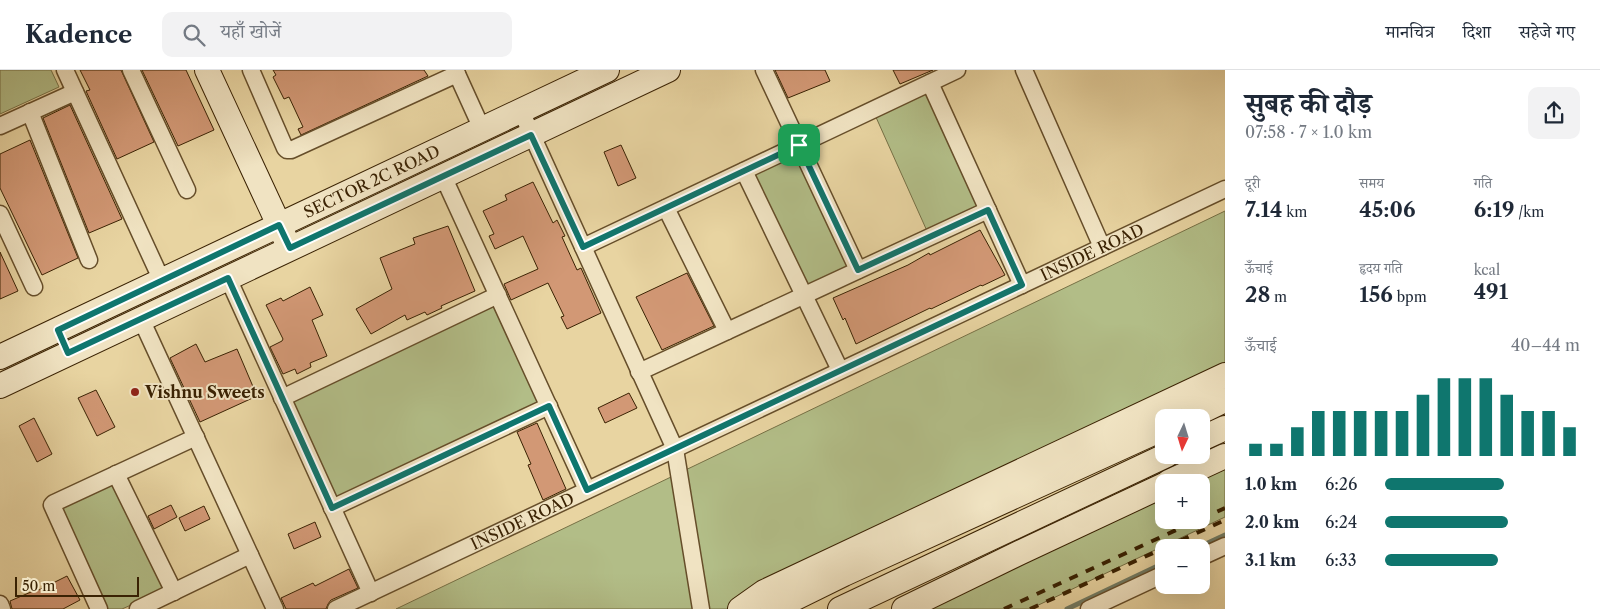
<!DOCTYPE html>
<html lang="hi">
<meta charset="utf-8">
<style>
body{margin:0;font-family:"Libre Caslon Text","Noto Serif Devanagari",serif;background:#f2f2f3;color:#1f2937;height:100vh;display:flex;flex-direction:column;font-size:19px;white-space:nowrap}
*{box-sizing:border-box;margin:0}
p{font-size:16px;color:#747a83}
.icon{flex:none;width:28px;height:28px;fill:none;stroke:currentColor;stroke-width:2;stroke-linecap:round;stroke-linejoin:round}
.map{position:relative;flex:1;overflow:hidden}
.drawer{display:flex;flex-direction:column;background:#fff;width:375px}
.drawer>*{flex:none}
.needle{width:32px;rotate:184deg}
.fabs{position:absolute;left:1155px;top:339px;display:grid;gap:10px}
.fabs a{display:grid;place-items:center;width:55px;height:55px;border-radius:10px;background:#fff;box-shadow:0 5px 20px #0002;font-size:25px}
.scale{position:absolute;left:15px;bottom:12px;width:124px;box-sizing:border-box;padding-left:5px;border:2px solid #3a2203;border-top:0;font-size:14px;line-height:18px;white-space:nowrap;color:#3a2203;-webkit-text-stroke:4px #f0e3c2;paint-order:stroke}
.pin{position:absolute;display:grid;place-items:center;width:42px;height:42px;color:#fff;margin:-21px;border-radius:10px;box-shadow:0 2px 8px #0006}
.round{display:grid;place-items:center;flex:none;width:52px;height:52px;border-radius:10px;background:#f2f2f3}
.head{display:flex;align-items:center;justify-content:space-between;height:85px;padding:0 20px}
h1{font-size:28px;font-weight:700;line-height:38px}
.figures{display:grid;grid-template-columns:repeat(3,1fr);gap:8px;height:85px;padding:5px 20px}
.figures div{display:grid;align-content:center}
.figures b{font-size:21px;font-weight:700}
.figures small{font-size:14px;font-weight:400}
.figures p{font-size:14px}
.chart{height:140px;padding:10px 20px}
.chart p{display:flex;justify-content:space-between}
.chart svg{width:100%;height:90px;margin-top:5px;stroke:#0f766e;stroke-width:6}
ul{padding:0 20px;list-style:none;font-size:16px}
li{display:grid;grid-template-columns:80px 60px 1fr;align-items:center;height:38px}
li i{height:12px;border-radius:6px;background:#0f766e}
header{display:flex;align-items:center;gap:30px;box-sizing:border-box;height:70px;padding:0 25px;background:#fff;border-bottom:1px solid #e0e1e3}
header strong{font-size:24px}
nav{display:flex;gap:28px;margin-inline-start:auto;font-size:18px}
.search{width:350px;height:45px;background:#f2f2f3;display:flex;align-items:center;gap:12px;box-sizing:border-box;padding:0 18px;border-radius:10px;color:#747a83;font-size:19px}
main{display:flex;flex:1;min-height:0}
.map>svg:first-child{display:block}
</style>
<header>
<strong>Kadence</strong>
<div class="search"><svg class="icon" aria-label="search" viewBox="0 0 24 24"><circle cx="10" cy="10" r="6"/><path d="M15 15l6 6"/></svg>यहाँ खोजें</div>
<nav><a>मानचित्र</a><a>दिशा</a><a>सहेजे गए</a></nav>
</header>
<main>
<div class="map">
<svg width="1225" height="539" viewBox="0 0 1225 539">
<rect width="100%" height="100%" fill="#e8d4a1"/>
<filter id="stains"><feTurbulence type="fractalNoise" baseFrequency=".004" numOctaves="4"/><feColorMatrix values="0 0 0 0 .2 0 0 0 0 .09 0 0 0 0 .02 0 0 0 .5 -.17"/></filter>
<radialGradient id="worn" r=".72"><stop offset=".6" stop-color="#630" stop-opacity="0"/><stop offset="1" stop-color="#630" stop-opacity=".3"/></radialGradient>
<g fill="#b2bd87" stroke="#767045">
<polygon points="0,0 51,0 59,17 0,44"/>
<polygon points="928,21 981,137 927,161 875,45"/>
<polygon points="797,82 851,197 806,218 752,103"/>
<polygon points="1225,141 1225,314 748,539 396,539"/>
<polygon points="495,236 540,334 336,428 290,330"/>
<polygon points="1225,392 1225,447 1030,539 916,539 1164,421 1164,450 1201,450 1201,412 1182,412"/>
<polygon points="114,411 165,520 122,539 106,539 59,437"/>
</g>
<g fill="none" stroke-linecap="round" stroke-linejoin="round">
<g stroke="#727c65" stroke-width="5">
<polyline points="1197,478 1225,465"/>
<polyline points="1067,539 1164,493"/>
</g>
</g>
<g fill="#d29875" stroke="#3a2203">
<polygon points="80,0 121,0 154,72 117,89 86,21 90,20"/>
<polygon points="142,0 186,0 214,60 178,76"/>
<polygon points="273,0 424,0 428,6 301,65 298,59 303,57 289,27 284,29 273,7 276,5"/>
<polygon points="775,0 825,0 830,11 788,28"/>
<polygon points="893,0 933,0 900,14"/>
<polygon points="70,35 122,149 89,163 43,48"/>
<polygon points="30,70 78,188 42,205 0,118 0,84"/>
<polygon points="621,75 636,108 618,116 604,82"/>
<polygon points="533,112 553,153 557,150 565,166 562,167 577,200 581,198 601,243 567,259 561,247 564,246 548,213 511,230 504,214 538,199 523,166 495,179 489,166 494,164 483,141 507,130 505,125"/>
<polygon points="448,156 475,221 441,236 442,238 427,245 425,242 407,250 405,245 371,264 356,239 392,219 380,188 415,174 413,168"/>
<polygon points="980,160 1005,205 982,216 981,215 931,239 930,238 856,274 845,248 843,250 833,228 908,195 929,183 930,185"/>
<polygon points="0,182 18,221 0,229"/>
<polygon points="687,203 714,256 662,280 636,227"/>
<polygon points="310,217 323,245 312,250 327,286 310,293 311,297 297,304 295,299 283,304 270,277 282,271 283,269 266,235 281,228 283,231"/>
<polygon points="196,274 205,292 237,279 257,326 200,352 170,288"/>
<polygon points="96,320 115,357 97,366 78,328"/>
<polygon points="629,323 637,338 605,353 598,338"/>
<polygon points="34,348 52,384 37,392 19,356"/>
<polygon points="537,353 566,419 543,430 528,395 531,394 517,362"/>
<polygon points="171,435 177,447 154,459 148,446"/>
<polygon points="204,436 210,449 185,461 179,448"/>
<polygon points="315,452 321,467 294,479 288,464"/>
<polygon points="349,499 358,518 331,530 328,534 326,539 286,539 281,528 313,513 315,516"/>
<polygon points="67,506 80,530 63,539 12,539 10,531 38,519 39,520"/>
</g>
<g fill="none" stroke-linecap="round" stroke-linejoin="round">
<defs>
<g id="street">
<polyline points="65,0 162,211"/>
<polyline points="131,0 187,120"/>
<polyline points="251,0 285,78 287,80 291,80 457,4 455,0"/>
<polyline points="764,0 858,200"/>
<polyline points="1024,0 1102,177"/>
<polyline points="457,4 482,59"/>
<polyline points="930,13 1022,215"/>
<polyline points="521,41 675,379 701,539"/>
<polyline points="30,42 89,190"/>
<polyline points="0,56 75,22"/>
<polyline points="744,101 840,300"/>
<polyline points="443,106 587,420"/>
<polyline points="666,138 727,261"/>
<polyline points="0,144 34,217"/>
<polyline points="583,177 957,0"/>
<polyline points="228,208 371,523"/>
<polyline points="141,249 275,539"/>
<polyline points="639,302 988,140"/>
<polyline points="282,328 498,225"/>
<polyline points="116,404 174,522"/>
<polyline points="332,438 549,336"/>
<polyline points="1201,487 1225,476"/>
<polyline points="0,534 2,539"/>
<polyline points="99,539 52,435 54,433 196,367"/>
<polyline points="138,539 250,485"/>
<path id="s1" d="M336,539L1225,119"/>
<polyline points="1089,539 1164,504"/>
</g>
<g id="secondary">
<polyline points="207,0 285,168"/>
<path id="s2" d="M0,287L607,0"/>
<polyline points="0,316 668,0"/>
<polyline points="1188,348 1225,330"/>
<polyline points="1201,369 1225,358"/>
<polyline points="1169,412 1225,386"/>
<polyline points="740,539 764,522 1225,305"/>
<polyline points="773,539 844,504 1164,358"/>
<polyline points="840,539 1167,385"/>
<polyline points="904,539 1019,483 1164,415"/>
</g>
</defs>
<use href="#street" stroke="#664e2a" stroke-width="19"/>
<use href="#secondary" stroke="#3a2203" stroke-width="26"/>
<use href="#street" stroke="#f0e3c2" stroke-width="16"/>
<use href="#secondary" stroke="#f0e3c2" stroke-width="24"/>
<g stroke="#3a2203" stroke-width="4" stroke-dasharray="9 9" stroke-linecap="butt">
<polyline points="1201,449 1225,438"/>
<polyline points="1164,478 1225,450"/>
<polyline points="1004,539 1198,450"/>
<polyline points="1030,539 1164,478"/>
</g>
</g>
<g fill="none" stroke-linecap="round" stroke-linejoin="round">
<defs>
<polygon id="route" points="531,65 583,177 799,75 858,200 988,140 1022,215 587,420 549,336 332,438 228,208 68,283 58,260 279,155 290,178"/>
</defs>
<use href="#route" stroke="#fff" stroke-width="10"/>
<use href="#route" stroke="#0f766e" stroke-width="6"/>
</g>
<circle fill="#8f2418" stroke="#f0e3c2" stroke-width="2" cx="135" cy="322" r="5"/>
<g text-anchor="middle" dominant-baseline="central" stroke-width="4" stroke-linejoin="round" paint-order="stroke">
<g font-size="16" fill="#3a2203" stroke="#f0e3c2">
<text stroke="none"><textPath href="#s2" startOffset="411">SECTOR 2C ROAD</textPath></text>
<text stroke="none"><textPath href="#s1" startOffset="836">INSIDE ROAD</textPath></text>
<text stroke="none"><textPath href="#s1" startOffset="206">INSIDE ROAD</textPath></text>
</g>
<g font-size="16" font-weight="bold" fill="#3a2203" stroke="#f0e3c2" text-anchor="start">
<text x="145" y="322">Vishnu Sweets</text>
</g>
</g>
<rect width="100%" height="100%" filter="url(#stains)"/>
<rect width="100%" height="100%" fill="url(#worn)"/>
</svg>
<div class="fabs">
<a><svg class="needle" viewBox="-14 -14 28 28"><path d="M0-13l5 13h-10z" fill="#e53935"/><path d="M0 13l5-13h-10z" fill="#747a83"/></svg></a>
<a>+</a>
<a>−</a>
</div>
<div class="scale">50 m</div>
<div class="pin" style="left:799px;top:75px;background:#1e9e55"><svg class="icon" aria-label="arrive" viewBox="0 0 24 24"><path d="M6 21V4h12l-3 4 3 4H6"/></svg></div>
</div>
<section class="drawer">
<div class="head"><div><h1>सुबह की दौड़</h1><p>07:58 · 7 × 1.0 km</p></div><a class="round"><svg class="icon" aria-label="share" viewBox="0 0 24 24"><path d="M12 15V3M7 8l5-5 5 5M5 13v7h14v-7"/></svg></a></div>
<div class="figures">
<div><p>दूरी</p><b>7.14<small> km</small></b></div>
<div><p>समय</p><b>45:06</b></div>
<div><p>गति</p><b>6:19<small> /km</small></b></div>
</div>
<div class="figures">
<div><p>ऊँचाई</p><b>28<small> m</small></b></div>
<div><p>हृदय गति</p><b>156<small> bpm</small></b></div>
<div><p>kcal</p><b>491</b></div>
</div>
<div class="chart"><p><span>ऊँचाई</span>40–44 m</p>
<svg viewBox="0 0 160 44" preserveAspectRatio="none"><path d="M5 44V38M15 44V38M25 44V30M35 44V22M45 44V22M55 44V22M65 44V22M75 44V22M85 44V14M95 44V6M105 44V6M115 44V6M125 44V14M135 44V22M145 44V22M155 44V30"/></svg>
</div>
<ul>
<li><b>1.0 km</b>6:26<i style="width:61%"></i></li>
<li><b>2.0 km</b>6:24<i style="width:63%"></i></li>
<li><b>3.1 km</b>6:33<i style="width:58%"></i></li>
</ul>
</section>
</main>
